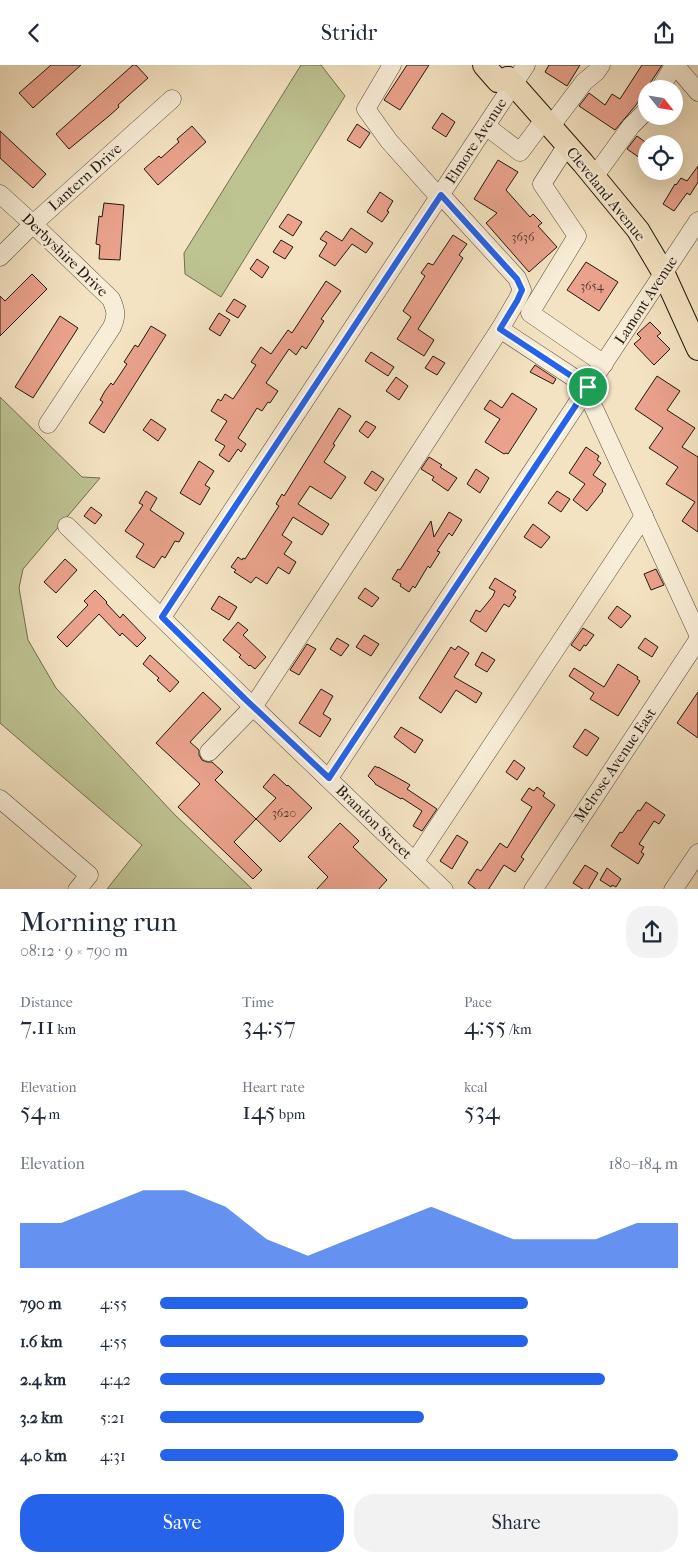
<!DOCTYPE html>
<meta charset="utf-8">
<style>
body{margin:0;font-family:"IM FELL French Canon",serif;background:#f2f2f3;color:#1f2937;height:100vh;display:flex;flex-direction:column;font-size:19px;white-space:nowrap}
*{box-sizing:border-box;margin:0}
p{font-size:16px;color:#747a83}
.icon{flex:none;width:28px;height:28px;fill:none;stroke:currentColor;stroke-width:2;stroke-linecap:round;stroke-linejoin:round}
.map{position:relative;height:824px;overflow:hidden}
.panel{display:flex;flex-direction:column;background:#fff;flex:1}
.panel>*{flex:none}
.needle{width:32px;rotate:120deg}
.tools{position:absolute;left:638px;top:15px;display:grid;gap:10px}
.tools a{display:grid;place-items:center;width:45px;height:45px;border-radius:50%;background:#fff;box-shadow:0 5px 20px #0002;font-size:25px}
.pin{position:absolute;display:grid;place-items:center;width:42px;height:42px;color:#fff;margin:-21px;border:2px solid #fff;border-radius:50%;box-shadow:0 1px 5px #0007}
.round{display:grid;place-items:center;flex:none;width:52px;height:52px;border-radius:20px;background:#f2f2f3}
.headline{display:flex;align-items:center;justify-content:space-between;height:85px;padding:0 20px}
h1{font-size:28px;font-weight:600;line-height:38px}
.metrics{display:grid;grid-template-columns:repeat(3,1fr);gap:8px;height:85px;padding:5px 20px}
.metrics div{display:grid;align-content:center}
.metrics b{font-size:25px;font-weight:600}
.metrics small{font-size:14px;font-weight:400}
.metrics p{font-size:14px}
.chart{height:140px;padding:10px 20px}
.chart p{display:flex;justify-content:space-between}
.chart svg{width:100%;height:90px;margin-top:5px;fill:#2563eb;opacity:.7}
.cta{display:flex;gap:10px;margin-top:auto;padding:10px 20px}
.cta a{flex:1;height:58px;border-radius:20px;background:#2563eb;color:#fff;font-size:20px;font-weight:600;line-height:58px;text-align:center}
.cta a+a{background:#f2f2f3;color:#1f2937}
ul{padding:0 20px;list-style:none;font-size:16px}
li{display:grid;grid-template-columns:80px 60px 1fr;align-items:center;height:38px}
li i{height:12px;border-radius:6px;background:#2563eb}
header{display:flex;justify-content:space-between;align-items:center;height:65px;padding:0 20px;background:#fff;font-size:22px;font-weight:600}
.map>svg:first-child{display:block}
</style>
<header><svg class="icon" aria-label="back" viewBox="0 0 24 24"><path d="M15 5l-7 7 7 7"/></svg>Stridr<svg class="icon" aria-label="share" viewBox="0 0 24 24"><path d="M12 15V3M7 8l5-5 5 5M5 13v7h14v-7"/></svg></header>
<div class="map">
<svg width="698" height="825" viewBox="0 0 698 825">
<rect width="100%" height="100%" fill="#f4e3c2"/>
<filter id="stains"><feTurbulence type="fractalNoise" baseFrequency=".004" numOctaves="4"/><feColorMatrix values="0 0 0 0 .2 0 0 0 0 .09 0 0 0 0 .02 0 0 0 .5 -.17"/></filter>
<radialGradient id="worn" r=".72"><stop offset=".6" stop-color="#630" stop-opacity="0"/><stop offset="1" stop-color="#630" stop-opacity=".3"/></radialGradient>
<g fill="#bec392" stroke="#706e50">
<polygon points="301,0 321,0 345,31 221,232 185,209 184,188"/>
<polygon points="0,332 82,412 100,413 23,504 19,523 28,575 56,623 175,750 252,824 107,824 142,780 0,658"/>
</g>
<g fill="#eaa28c" stroke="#21180e">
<polygon points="51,0 81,0 33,43 19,28"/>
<polygon points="133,0 136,0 148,13 118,40 119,42 109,51 69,84 56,69"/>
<polygon points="407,0 429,0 400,45 384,35"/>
<polygon points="549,0 580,0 567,21 545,7"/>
<polygon points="642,0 662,0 636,40 615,65 579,41 589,28 605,40 612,29 620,34"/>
<polygon points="442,48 455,57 446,72 432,63"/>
<polygon points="357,59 370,68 360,83 347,75"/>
<polygon points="192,61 206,77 158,120 144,104 159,91 161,93 171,84 179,77 177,74"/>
<polygon points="0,66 46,109 33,123 0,93"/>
<polygon points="637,71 648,79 646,79 646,84 640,93 627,84"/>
<polygon points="498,95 518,107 506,125 530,152 533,149 542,158 538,161 557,182 529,207 486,158 497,148 474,134"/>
<polygon points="698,101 698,117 690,130 687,128 674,146 663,139 675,119 676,120 681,113 687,116"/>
<polygon points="380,127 393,136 387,146 389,147 382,157 367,147"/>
<polygon points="104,138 124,140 120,195 99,194 100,180 96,179 99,151 102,152"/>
<polygon points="288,149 302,157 293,171 279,162"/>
<polygon points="351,163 373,178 366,188 352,179 335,201 319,191 327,178 320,174 326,166 342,176"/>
<polygon points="453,170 467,179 459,190 463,193 418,264 434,275 424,291 397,274 411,252 403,246 425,211 421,208 428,198 433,200"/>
<polygon points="281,175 293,182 285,194 273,187"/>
<polygon points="257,194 269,202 262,213 250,204"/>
<polygon points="586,197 618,217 599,246 567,225"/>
<polygon points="32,209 47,224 0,271 0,231 5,236"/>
<polygon points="326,216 341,226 321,254 324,256 306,284 302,281 296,290 289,284 266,318 278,326 270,338 268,337 262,346 257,343 238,373 246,379 241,387 238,384 229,397 219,390 225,381 215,375 227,356 211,346 218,334 221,336 225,329 233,334 256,300 251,297 261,282 271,289 288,265 292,268"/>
<polygon points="234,234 246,241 238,253 226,246"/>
<polygon points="219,248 230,255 220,271 209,264"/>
<polygon points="60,251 78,263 33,333 15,322"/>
<polygon points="650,257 661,268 657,271 670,284 654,300 634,279 641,273 637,269"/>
<polygon points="151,261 166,270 104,368 89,358 103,337 100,335 105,326 111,318 113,320 127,299 124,297 135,280 138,282"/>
<polygon points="371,287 394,302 388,311 365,296"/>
<polygon points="433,291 445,298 437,310 425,303"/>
<polygon points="535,300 556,314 553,319 530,307"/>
<polygon points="657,311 680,326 667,345 695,363 682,382 698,392 698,467 682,456 695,437 666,419 678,402 649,383 663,363 635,344"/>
<polygon points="396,312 408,321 399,335 386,326"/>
<polygon points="512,328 537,344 508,389 506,388 504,389 485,377 500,354 484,344 490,335 502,343"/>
<polygon points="339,343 351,351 333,379 335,380 324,397 346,412 331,434 310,421 298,439 329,459 322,470 293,452 282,470 292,477 284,489 296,497 289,509 278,502 267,519 256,512 251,518 234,507 236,505 231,502 238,492 242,495 243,493 245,494 279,441 276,439 282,429 284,431"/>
<polygon points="151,354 166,364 158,376 143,365"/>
<polygon points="366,356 376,362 368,373 359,366"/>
<polygon points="586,382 599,391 597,395 601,398 593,410 606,419 602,425 603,426 587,446 573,435 585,419 569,408"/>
<polygon points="429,392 442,400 440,402 457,413 448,426 432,415 434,412 421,404"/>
<polygon points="199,396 214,406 205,420 210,423 200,440 180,428"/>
<polygon points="476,404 489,413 480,428 467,419"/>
<polygon points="372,406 384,414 376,426 364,418"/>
<polygon points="146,426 157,433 150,445 184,468 179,477 175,476 165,493 162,491 154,503 136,492 144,479 125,466 143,440 139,438"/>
<polygon points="557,426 570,434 561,447 548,438"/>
<polygon points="91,442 102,450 95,459 84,451"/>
<polygon points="449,447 462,455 452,471 449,468 437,486 440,487 430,503 428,501 415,523 413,521 409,527 400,521 401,519 392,514 398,504 400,505 431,456 434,472"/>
<polygon points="533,459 550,472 541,483 524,472"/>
<polygon points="65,494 77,505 56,528 44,517"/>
<polygon points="656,504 664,520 651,525 644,509"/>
<polygon points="495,513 516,526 513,530 516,532 509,542 504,539 486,567 470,556 476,545 480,547 493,531 495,526 489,523"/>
<polygon points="365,523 379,533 372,542 358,533"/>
<polygon points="95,525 107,537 106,538 120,553 123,549 146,573 137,582 122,568 120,571 99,549 67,582 57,572 88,540 84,536"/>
<polygon points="219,531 237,542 229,555 211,544"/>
<polygon points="617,541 631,551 621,563 608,553"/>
<polygon points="238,557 248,565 243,570 266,592 255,604 250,600 249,601 239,592 241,590 223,575"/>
<polygon points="583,563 594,570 586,581 584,580 580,586 571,580"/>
<polygon points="364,570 379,579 371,591 356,582"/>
<polygon points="337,573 349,580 341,591 330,584"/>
<polygon points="645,573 658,582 652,592 638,583"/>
<polygon points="307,579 316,584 299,610 290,605"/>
<polygon points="458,581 469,588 454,612 482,628 476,638 456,625 441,648 419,633 451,582 455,585"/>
<polygon points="482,587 495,595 487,607 475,600"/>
<polygon points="150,590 179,617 170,627 157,615 159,613 143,599"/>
<polygon points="618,599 638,612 637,614 640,616 618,651 590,634 594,628 569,611 574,603 604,622"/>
<polygon points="321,624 333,631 323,649 331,654 320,672 299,658"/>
<polygon points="203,627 221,644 190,677 199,685 199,690 202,695 207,697 212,697 223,707 215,715 256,754 234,777 262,805 253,814 178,742 200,719 156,678"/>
<polygon points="698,627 698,673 677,658"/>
<polygon points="401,662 423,675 415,688 394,672"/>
<polygon points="585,664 599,673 587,691 573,682"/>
<polygon points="514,695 525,703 517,715 506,707"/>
<polygon points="375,701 378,703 378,702 407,718 410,720 407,724 437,744 422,766 413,761 422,746 402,733 401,734 375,719 375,718 368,711"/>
<polygon points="274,709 287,721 288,720 312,743 280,777 256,754 276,733 263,722"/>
<polygon points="537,722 545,728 543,731 555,740 521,792 524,794 515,807 504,800 488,825 477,825 468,818 477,804 481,806 500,778 507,783 532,742 521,735 529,723 534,726"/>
<polygon points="646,737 665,750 659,759 654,756 639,779 644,782 641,787 644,789 638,799 611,781 620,767 622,768 638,745 640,746"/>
<polygon points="340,758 359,776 353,782 387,815 378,825 316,825 328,812 308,792"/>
<polygon points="457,770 468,777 452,804 440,796"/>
<polygon points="585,800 598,808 588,825 584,825 573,818"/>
<polygon points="607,803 621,814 616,822 612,820 611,822 600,815"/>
</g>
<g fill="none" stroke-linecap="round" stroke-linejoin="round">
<defs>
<g id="minor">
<polyline points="392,0 366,44 389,76 439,132"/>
<polyline points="675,0 698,27"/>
<polyline points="660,24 674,0"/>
<polyline points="486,61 520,87 544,55"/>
<polyline points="550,62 584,17 596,7 601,0"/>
<polyline points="567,80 542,119 577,171 530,248 604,299"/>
<polyline points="594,112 631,61 646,46"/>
<path d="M0,129L33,159L111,234C116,245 117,251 112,262L48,359"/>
<polyline points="441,130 517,213 522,225 517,235 500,264 588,322"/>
<polyline points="0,192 33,159 172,34"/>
<polyline points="586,326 698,569"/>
<polyline points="67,461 245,634 444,825"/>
<polyline points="162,552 526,0"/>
<polyline points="209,687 253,642 500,264"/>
<polyline points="329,713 698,156"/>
<polyline points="0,734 89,810 77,825"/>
<polyline points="415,796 644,451"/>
<polyline points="533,825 698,575"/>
<polyline points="673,825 698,788"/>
</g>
<g id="major">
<polyline points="484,0 498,16 508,13"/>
<polyline points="508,13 583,98 638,165 663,207 698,284"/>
</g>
</defs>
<use href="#minor" stroke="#564b3b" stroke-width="19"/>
<use href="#major" stroke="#21180e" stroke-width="24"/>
<use href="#minor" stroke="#f8edd7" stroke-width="18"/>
<use href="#major" stroke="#f4e3c2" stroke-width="22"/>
</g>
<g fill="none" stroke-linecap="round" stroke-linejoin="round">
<defs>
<polygon id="route" points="441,130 517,214 522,225 517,236 500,264 588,322 329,713 245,634 162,552"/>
</defs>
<use href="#route" stroke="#fff" stroke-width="10"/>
<use href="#route" stroke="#2563eb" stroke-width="6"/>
</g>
<g text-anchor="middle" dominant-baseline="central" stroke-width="4.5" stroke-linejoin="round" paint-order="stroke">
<g font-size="12" fill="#533a2e">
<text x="523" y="172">3636</text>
<text x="592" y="221">3654</text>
<text x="284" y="748">3620</text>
</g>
<g font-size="15" fill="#21180e" stroke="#f8edd7">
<text transform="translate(476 76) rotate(-57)">Elmore Avenue</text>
<text transform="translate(85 112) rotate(-42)">Lantern Drive</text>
<text transform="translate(606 129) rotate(51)">Cleveland Avenue</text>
<text transform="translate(65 190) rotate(44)">Derbyshire Drive</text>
<text transform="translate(646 235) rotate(-57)">Lamont Avenue</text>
<text transform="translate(615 700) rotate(-56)">Melrose Avenue East</text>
<text transform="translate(374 757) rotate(44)">Brandon Street</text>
</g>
</g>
<rect width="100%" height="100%" filter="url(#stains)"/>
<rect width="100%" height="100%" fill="url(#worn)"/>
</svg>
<div class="tools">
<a><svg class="needle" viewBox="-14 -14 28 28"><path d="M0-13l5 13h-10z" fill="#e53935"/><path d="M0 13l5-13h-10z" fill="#747a83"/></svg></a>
<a><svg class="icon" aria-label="locate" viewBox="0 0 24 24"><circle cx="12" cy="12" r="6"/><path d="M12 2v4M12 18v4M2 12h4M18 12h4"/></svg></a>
</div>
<div class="pin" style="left:588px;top:322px;background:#1e9e55"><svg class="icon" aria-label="arrive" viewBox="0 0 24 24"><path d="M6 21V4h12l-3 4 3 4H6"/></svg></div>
</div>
<section class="panel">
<div class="headline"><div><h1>Morning run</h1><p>08:12 · 9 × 790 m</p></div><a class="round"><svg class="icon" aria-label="share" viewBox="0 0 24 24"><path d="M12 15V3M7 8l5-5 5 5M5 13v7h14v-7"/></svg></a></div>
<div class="metrics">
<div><p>Distance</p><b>7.11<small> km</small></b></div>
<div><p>Time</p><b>34:57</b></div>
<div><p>Pace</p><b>4:55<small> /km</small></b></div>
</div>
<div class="metrics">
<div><p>Elevation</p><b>54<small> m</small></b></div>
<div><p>Heart rate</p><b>145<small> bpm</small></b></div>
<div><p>kcal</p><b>534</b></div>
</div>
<div class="chart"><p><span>Elevation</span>180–184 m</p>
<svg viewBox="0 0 160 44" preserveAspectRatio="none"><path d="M0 44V22L10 22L20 14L30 6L40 6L50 14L60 30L70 38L80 30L90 22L100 14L110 22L120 30L130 30L140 30L150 22L160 22V44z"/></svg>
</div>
<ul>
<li><b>790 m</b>4:55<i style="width:71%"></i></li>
<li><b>1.6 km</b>4:55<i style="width:71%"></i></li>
<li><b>2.4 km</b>4:42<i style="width:86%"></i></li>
<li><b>3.2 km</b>5:21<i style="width:51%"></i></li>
<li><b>4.0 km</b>4:31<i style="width:100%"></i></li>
</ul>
<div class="cta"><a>Save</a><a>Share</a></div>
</section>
